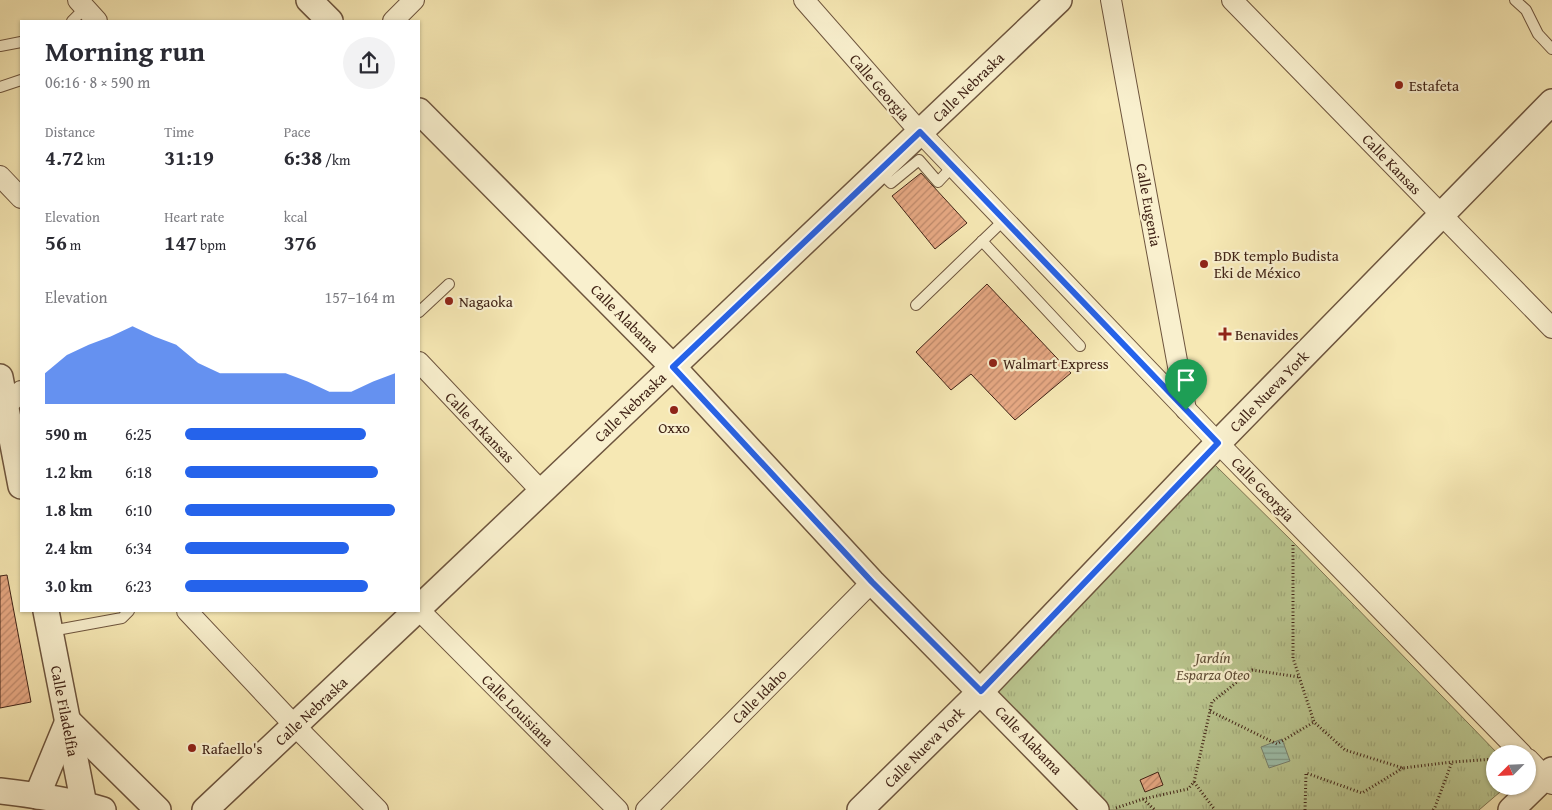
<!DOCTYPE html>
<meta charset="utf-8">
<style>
body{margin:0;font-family:"Gentium Book Plus",serif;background:#f2f2f3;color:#2b2b33;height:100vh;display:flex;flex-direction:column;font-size:19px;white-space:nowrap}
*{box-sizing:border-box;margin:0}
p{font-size:16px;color:#7c7c81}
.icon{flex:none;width:28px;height:28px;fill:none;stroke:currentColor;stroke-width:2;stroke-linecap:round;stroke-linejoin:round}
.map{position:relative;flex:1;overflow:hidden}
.panel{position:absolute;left:20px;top:20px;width:400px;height:592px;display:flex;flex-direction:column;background:#fff;border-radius:0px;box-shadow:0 1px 4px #0004}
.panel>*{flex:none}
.needle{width:32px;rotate:246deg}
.fabs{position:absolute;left:1486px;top:745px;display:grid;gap:10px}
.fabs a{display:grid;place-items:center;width:50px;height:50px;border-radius:50%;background:#fff;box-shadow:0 1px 4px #0004;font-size:25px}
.pin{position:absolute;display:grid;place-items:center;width:42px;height:42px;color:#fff;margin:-51px -21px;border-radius:50% 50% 50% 0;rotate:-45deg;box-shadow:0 0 5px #0007}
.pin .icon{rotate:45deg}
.round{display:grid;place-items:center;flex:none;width:52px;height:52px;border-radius:26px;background:#f2f2f3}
.summary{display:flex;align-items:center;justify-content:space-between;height:85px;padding:0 25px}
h1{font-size:28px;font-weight:700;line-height:38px}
.stats{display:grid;grid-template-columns:repeat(3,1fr);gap:8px;height:85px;padding:5px 25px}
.stats div{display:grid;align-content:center}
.stats b{font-size:21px;font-weight:700}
.stats small{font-size:14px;font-weight:400}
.stats p{font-size:14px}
.chart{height:140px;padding:10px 25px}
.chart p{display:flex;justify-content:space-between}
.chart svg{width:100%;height:90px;margin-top:5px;fill:#2563eb;opacity:.7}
ul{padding:0 25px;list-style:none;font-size:16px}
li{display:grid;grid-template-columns:80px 60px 1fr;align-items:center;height:38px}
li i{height:12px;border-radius:6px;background:#2563eb}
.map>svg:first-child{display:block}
</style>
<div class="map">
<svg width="1552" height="810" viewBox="0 0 1552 810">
<defs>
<pattern id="park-tufts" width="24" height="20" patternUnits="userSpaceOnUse" patternTransform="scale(1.25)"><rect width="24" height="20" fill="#bac68f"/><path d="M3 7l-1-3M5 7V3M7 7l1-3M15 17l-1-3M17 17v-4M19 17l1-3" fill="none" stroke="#a1aa7b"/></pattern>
<pattern id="water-rules" width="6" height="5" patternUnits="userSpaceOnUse" patternTransform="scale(1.25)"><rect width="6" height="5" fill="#9dc0ac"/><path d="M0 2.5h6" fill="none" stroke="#829c8b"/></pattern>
<pattern id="building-hatch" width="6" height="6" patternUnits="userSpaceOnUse" patternTransform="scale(1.25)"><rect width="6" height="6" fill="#e7a984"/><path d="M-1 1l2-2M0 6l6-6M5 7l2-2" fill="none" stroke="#bd896b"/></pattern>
</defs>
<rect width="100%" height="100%" fill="#f6e8b4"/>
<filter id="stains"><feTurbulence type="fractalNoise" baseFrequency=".004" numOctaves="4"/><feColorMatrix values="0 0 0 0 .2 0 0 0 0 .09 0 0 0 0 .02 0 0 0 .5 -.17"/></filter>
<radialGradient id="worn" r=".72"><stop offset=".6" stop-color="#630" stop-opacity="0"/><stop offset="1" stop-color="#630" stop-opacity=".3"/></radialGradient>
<polygon fill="url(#park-tufts)" stroke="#7e7553" points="1214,464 1293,542 1498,754 1495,754 1495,786 1507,786 1479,810 1108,810 987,685"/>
<polygon fill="url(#water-rules)" stroke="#788270" points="1282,739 1290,761 1269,768 1261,747"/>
<g fill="url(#building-hatch)" stroke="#412417">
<polygon points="921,173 967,223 935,249 892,196"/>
<polygon points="987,284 1071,373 1015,420 971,374 951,390 916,352"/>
<polygon points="7,575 31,702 0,708 0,576"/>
<polygon points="1158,772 1163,785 1145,792 1140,780"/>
</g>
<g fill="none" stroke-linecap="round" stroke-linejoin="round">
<defs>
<g id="service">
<polyline points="1515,0 1526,10 1538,34 1552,49"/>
<polyline points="72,21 85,8"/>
<polyline points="0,46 21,42"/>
<polyline points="0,87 21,80"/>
<polyline points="879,171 891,183 919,160 938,182 953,166"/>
<polyline points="982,241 1080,346"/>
<polyline points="916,305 1004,220"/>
<polyline points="419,312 449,284"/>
<polyline points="51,631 122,618 129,611"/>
</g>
<g id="minor">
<polyline points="78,0 97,21"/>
<polyline points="804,0 920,132 1218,443 1522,754"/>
<polyline points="1111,0 1186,410"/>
<polyline points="1232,0 1552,328"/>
<polyline points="393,21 414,0"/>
<polyline points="0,176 21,198"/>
<polyline points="419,362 542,492"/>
<polyline points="6,407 21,391"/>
<polyline points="419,610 618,810"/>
<polyline points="187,611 295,726 378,810"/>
<polyline points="1528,759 1552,784"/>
<polyline points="646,810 872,582"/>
</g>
<g id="tertiary">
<polyline points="309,0 330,21"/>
<polyline points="419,111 673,367 872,582 1096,810"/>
<polyline points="0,377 21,486"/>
<polyline points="419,608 1059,0"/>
<polyline points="46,611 85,810"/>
<polyline points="68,721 158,810"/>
<path d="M0,791C35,795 70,800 103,810"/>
<polyline points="37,796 68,721"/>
<polyline points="205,810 416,611"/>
<polyline points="860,810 981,691 1218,443 1552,102"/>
<polyline points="1511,810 1552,770"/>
</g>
</defs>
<use href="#service" stroke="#6e553e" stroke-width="12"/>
<use href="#minor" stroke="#6e553e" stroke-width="22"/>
<use href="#tertiary" stroke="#6e553e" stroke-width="28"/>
<g stroke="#412417" stroke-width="3" stroke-dasharray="1 2.5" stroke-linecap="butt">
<polyline points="1293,545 1293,658 1314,722 1345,750 1403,768 1452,762 1495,759"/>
<polyline points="1210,711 1277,744 1314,722"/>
<polyline points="1194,782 1215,810"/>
<polyline points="1143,799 1155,810"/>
<polyline points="1116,808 1143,799 1188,789 1194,782 1212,702 1252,670 1299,677"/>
<polyline points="1305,810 1306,773 1362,793 1403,768"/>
<polyline points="1433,810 1435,807 1452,762"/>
</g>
<use href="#service" stroke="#f9f0ce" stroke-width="10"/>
<use href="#minor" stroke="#f9f0ce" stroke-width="20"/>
<use href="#tertiary" stroke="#f9f0ce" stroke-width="25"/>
</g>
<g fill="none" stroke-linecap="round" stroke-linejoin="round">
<defs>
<polygon id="route" points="920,132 1218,443 981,691 872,582 673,367"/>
</defs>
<use href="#route" stroke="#fff" stroke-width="10"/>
<use href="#route" stroke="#2563eb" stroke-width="6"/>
</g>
<g fill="#8f2418" stroke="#f9f0ce" stroke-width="2">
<circle cx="1399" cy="85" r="5"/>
<circle cx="1204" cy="264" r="5"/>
<circle cx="449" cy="301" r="5"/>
<path d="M1222.5 326.5h5v5h5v5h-5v5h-5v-5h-5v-5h5z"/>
<circle cx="993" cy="363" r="5"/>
<circle cx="674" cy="410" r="5"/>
<circle cx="192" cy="748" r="5"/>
</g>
<g text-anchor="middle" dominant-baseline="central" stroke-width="4.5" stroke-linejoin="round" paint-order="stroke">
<g font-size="15" fill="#412417" stroke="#f9f0ce" text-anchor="start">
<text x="1409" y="85">Estafeta</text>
<text x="1214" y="255">BDK templo Budista<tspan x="1214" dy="17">Eki de México</tspan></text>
<text x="459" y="301">Nagaoka</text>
<text x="1235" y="334">Benavides</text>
<text x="1003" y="363">Walmart Express</text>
<text x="674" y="427" text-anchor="middle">Oxxo</text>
<text x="202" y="748">Rafaello's</text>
</g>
<g font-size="15" fill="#412417" stroke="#f9f0ce">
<text transform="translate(880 87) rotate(49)">Calle Georgia</text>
<text transform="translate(968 87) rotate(-44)">Calle Nebraska</text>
<text transform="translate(1392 164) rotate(46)">Calle Kansas</text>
<text transform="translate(1149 205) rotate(80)">Calle Eugenia</text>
<text transform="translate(625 318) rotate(45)">Calle Alabama</text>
<text transform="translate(1269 391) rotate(-46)">Calle Nueva York</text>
<text transform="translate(630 407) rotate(-44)">Calle Nebraska</text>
<text transform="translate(480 427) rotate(46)">Calle Arkansas</text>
<text transform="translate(1263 489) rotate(46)">Calle Georgia</text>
<text transform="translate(759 696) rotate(-45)">Calle Idaho</text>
<text transform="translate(518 710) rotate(45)">Calle Louisiana</text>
<text transform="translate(65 711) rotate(79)">Calle Filadelfia</text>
<text transform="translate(311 711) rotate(-43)">Calle Nebraska</text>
<text transform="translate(1029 740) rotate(46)">Calle Alabama</text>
<text transform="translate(924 747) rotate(-45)">Calle Nueva York</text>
</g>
<g font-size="15" font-style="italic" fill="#5f4c35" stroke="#f9f0ce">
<text x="1213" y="657">Jardín<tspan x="1213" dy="17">Esparza Oteo</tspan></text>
</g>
</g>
<rect width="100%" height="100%" filter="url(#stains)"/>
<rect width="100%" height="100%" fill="url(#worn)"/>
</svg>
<div class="fabs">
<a><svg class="needle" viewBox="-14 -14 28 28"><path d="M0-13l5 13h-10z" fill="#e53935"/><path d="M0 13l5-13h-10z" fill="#7c7c81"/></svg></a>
</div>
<div class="pin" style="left:1186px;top:410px;background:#1e9e55"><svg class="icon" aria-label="arrive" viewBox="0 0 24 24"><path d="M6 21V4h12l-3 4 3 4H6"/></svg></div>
<section class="panel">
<div class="summary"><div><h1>Morning run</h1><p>06:16 · 8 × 590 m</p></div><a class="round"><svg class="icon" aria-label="share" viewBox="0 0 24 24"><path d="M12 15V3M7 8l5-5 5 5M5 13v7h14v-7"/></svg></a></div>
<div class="stats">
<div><p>Distance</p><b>4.72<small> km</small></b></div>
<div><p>Time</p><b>31:19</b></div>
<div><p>Pace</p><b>6:38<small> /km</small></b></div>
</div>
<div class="stats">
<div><p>Elevation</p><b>56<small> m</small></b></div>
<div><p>Heart rate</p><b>147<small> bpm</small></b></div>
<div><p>kcal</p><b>376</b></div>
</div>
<div class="chart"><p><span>Elevation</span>157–164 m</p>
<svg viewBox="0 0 160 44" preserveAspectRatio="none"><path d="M0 44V29L10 20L20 15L30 11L40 6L50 11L60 15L70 24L80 29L90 29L100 29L110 29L120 33L130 38L140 38L150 33L160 29V44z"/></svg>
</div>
<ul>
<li><b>590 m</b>6:25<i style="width:86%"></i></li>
<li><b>1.2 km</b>6:18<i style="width:92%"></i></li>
<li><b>1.8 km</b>6:10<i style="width:100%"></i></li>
<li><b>2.4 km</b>6:34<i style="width:78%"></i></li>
<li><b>3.0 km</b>6:23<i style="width:87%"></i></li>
</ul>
</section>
</div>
